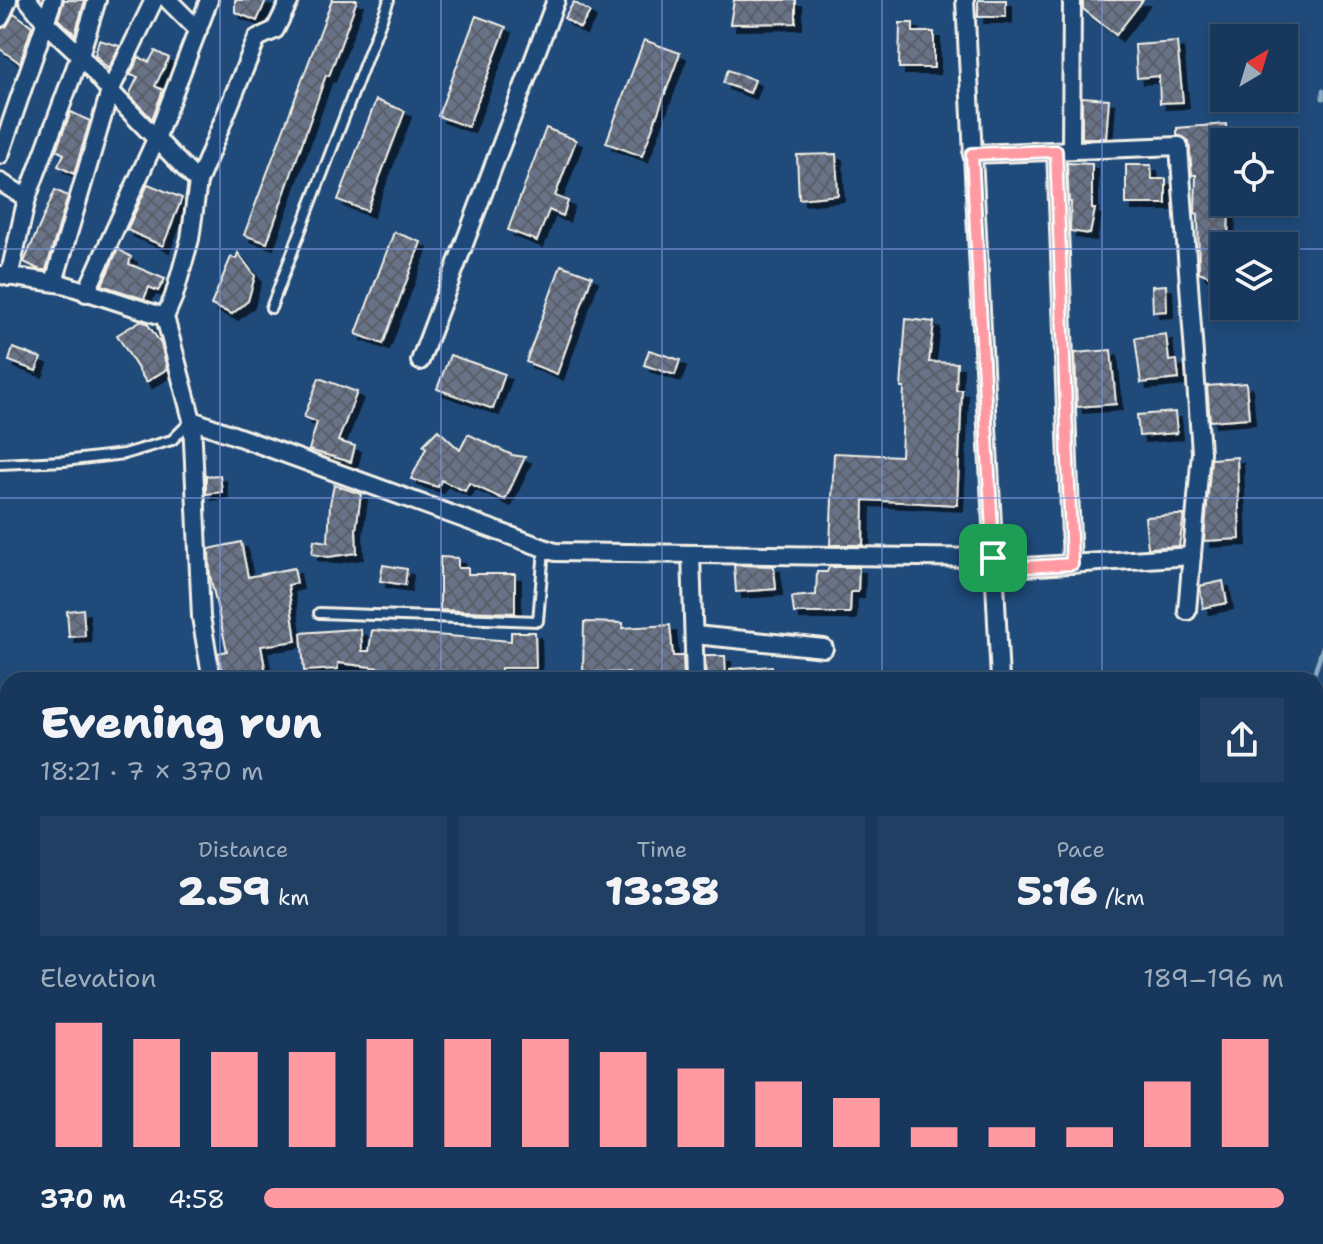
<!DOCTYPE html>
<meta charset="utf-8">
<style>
body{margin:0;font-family:"Shantell Sans",sans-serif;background:#203f62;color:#f1f3f6;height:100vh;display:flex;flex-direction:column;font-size:30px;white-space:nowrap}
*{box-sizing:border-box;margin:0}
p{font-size:26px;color:#9eacbb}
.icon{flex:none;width:44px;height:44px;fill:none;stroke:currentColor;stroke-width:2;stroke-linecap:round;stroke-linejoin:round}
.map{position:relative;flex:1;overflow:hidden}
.sheet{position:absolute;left:0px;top:672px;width:1324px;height:572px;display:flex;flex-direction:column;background:#17385c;border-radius:24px 24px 0 0;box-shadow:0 4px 12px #0003,0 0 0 2px #365272}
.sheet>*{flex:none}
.needle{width:52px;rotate:38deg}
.controls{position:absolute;left:1210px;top:24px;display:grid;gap:16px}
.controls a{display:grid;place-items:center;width:88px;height:88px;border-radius:0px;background:#17385c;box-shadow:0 4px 12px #0003,0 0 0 2px #365272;font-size:40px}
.pin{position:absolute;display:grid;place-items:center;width:68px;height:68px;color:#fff;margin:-34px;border-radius:16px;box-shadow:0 4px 12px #0006}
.round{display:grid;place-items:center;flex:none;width:84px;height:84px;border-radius:0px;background:#203f62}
.head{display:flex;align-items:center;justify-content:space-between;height:136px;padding:0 40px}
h1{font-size:44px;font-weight:800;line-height:60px}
.metrics{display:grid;grid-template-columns:repeat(3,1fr);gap:12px;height:136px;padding:8px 40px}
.metrics div{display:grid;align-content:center;border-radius:0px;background:#203f62;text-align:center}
.metrics b{font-size:40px;font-weight:800}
.metrics small{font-size:22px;font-weight:400}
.metrics p{font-size:22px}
.chart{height:224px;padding:16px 40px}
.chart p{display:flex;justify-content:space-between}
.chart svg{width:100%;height:144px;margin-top:8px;stroke:#ff9aa2;stroke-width:6}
ul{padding:0 40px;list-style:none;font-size:26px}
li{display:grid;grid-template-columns:128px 96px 1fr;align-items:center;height:60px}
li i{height:20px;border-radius:10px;background:#ff9aa2}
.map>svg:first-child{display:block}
</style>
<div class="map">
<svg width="1323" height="1244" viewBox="0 0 1323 1244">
<defs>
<pattern id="building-cross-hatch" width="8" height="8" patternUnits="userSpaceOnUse" patternTransform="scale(2)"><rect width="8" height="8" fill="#697388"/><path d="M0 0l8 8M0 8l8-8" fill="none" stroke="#595e67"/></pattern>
<filter id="shadow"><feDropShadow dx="6" dy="6" stdDeviation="0" flood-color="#0009"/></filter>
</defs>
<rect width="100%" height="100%" fill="#1f4a7a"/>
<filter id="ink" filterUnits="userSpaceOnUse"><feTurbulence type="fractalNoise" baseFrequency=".0125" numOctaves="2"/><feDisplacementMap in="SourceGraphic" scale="16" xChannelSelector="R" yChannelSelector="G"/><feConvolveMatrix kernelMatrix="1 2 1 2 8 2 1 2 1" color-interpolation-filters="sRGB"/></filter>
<g filter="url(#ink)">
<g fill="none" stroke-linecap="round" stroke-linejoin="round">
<g stroke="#8caabf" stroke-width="5">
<polyline points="1323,91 1323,98"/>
<polyline points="1312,680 1323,647"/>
<polyline points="1214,1236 1215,1244"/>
</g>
</g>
<g fill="url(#building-cross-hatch)" stroke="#f4f1e8" stroke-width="2" filter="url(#shadow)">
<polygon points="64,0 85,0 75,34 58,19"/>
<polygon points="235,0 266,0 257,21 235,12"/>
<polygon points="332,0 357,0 329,76 326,75 267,243 244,235"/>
<polygon points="734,0 796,0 796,23 730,24"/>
<rect x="978" y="0" width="28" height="17"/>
<polygon points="1083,0 1143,0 1116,35 1083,9"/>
<polygon points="574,2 590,12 580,28 564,18"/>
<polygon points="14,13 32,26 20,63 0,49 0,29 7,26"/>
<polygon points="476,16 506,27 468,127 438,116"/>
<polygon points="900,23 913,23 913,32 934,32 934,68 899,68"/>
<polygon points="99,40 120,46 108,69 95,55"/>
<polygon points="644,40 680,53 642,156 606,143"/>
<polygon points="1177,42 1183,102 1160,103 1159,76 1137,78 1135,45"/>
<polygon points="155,51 169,58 155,86 163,90 152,119 129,95 138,77 130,75 139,57 149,62"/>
<polygon points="728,70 755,80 750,93 723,83"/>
<polygon points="1082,97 1109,99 1106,138 1082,138"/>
<polygon points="376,100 405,111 367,211 338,200"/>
<polygon points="71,112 90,121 74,174 58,166 64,154 56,150"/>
<polygon points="1226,124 1227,142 1224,142 1224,202 1229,202 1228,242 1224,242 1224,282 1199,272 1198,214 1195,213 1196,175 1192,175 1189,141 1177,135 1177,128"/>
<polygon points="546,128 576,140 555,196 568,201 563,216 549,210 537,241 508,230"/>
<polygon points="836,154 838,195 799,199 797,155"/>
<polygon points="1067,163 1092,164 1092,209 1095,209 1090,234 1070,231 1071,202 1069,202"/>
<polygon points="1126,165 1151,165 1152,179 1166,179 1166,204 1126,204"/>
<polygon points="148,184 182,198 163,246 127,230"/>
<polygon points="55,190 68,196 46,270 40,270 24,262"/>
<polygon points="394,232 421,242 383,344 356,334"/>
<polygon points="118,249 131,257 129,264 165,279 158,291 149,287 144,299 102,285"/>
<polygon points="238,253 255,276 248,301 232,314 211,305 231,257 236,259"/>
<polygon points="561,265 592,276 557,374 526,362"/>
<polygon points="1166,285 1167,311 1153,312 1152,286"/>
<polygon points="906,319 934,322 929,362 957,363 956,390 962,390 957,505 864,500 863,545 830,545 834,453 901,456 904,388 901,388"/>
<polygon points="140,321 147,323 161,344 167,369 146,382 117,335"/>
<polygon points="1166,334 1169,361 1177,360 1179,379 1141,383 1135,338"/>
<polygon points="13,348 41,358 36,371 9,361"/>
<polygon points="649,350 680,360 675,375 644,365"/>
<polygon points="1111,350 1116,404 1077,407 1075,353"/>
<polygon points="450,355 505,374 493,409 437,389"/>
<polygon points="319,378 357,392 338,441 355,446 351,462 309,450 317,422 304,417"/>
<polygon points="1246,383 1249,418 1210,421 1207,386"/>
<polygon points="1175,412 1177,433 1139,436 1137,415"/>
<polygon points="438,430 460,450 468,434 512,455 525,457 505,500 469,483 465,491 441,480 438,487 411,479 426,448 423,445"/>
<polygon points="1237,457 1240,539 1204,541 1211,459"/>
<polygon points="220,475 222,492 206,494 206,476"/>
<polygon points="334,485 361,494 356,530 357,553 328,557 312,554 314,540 328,542 330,504"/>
<polygon points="1177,515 1184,515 1179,546 1148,548 1145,517"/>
<polygon points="241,542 248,577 294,568 297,583 288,585 296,641 261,646 266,673 223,680 218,653 227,651 210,575 209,549"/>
<polygon points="440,557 458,558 458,568 468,568 468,574 515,574 515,613 440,610"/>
<polygon points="383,565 407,569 405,585 380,581"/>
<polygon points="734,565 774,566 776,589 736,592"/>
<polygon points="829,567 859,567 858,592 851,592 850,613 794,613 792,597 816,595 817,572 827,572"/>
<polygon points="1223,581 1227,603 1203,608 1200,586"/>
<polygon points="83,609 85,636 69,637 67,611"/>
<polygon points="584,622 623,623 623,628 670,625 673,656 683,656 684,680 629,680 629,673 583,672"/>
<polygon points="353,629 361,630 362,651 369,651 372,630 511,641 511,632 535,632 536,668 501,668 500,677 429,670 429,674 338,663 338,669 304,671 301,633"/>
<polygon points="705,656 725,656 726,680 706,680"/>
<polygon points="772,666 773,680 730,680 730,669"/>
</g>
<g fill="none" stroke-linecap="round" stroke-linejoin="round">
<defs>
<g id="lane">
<polyline points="271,308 389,0"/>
<polyline points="0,464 64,461 124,454 172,440 190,422"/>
<polyline points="319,613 538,621 544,549"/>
</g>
<g id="street">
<polyline points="28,0 46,23 80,55 110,91 198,182"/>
<polyline points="168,0 198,30"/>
<polyline points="965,0 1000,680"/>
<polyline points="0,18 8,0"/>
<polyline points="1071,149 1072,0"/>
<polyline points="1056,151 1072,564"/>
<polyline points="972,154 1179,146 1201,452 1187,611"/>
<polyline points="0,155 53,0"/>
<polyline points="0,182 27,198"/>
<polyline points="1,275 63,284 165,317"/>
<polyline points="9,277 27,198 80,55 97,0"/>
<polyline points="54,282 110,91 154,0"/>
<polyline points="86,293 156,139 209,0"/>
<polyline points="420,361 556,0"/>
<polyline points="192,420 555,552 993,558"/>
<polyline points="691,554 695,680"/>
<polyline points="994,569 1192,556"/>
<polyline points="695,635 824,648"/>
<polyline points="212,680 201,617 192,420 165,317 174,296 190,239 198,182 257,38 275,30 290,0"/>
<polyline points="1316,826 1323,806"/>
<polyline points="1316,1027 1323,1049"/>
<polyline points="1316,1228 1323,1227"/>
<polyline points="420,1236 421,1244"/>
<polyline points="732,1236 732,1244"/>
<polyline points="1030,1236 1030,1244"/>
<polyline points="1245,1244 1276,1236"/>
</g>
</defs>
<use href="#lane" stroke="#f4f1e8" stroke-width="14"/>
<use href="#street" stroke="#f4f1e8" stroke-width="22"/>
<use href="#lane" stroke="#1f4a7a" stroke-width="8"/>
<use href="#street" stroke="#1f4a7a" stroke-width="16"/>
</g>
</g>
<g fill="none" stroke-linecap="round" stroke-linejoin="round" filter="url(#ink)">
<defs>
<polygon id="route" points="1056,151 1072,564 994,569 972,154"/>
</defs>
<use href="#route" stroke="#fff" stroke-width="16"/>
<use href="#route" stroke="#ff9aa2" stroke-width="10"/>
</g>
<path fill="none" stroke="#7e97df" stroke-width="2" stroke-opacity="0.55" d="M220,0V680M441,0V680M662,0V680M882,0V680M1102,0V680M0,249H1224M1284,249H1323M0,498H1323M0,746H8M1316,746H1323M0,995H8M1316,995H1323M220,1236V1244M441,1236V1244M662,1236V1244M882,1236V1244M1102,1236V1244"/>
</svg>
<div class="controls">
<a><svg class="needle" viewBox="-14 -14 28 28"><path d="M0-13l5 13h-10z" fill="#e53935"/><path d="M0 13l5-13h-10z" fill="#9eacbb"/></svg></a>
<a><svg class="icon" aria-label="locate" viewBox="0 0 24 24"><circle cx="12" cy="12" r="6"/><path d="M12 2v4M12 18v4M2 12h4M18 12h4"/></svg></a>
<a><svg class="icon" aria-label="layers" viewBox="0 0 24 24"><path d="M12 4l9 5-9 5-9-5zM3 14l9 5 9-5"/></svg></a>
</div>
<div class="pin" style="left:993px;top:558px;background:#1e9e55"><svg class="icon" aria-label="arrive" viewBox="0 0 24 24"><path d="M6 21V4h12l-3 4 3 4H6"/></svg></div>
<section class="sheet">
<div class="head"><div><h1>Evening run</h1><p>18:21 · 7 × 370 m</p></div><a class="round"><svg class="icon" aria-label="share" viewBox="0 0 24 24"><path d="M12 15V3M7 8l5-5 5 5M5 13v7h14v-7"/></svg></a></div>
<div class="metrics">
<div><p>Distance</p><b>2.59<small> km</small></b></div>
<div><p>Time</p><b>13:38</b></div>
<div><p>Pace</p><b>5:16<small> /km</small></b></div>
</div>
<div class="chart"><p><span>Elevation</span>189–196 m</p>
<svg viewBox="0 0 160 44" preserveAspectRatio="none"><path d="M5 44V6M15 44V11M25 44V15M35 44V15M45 44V11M55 44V11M65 44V11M75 44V15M85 44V20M95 44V24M105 44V29M115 44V38M125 44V38M135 44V38M145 44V24M155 44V11"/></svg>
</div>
<ul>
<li><b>370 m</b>4:58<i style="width:100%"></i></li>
</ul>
</section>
</div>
